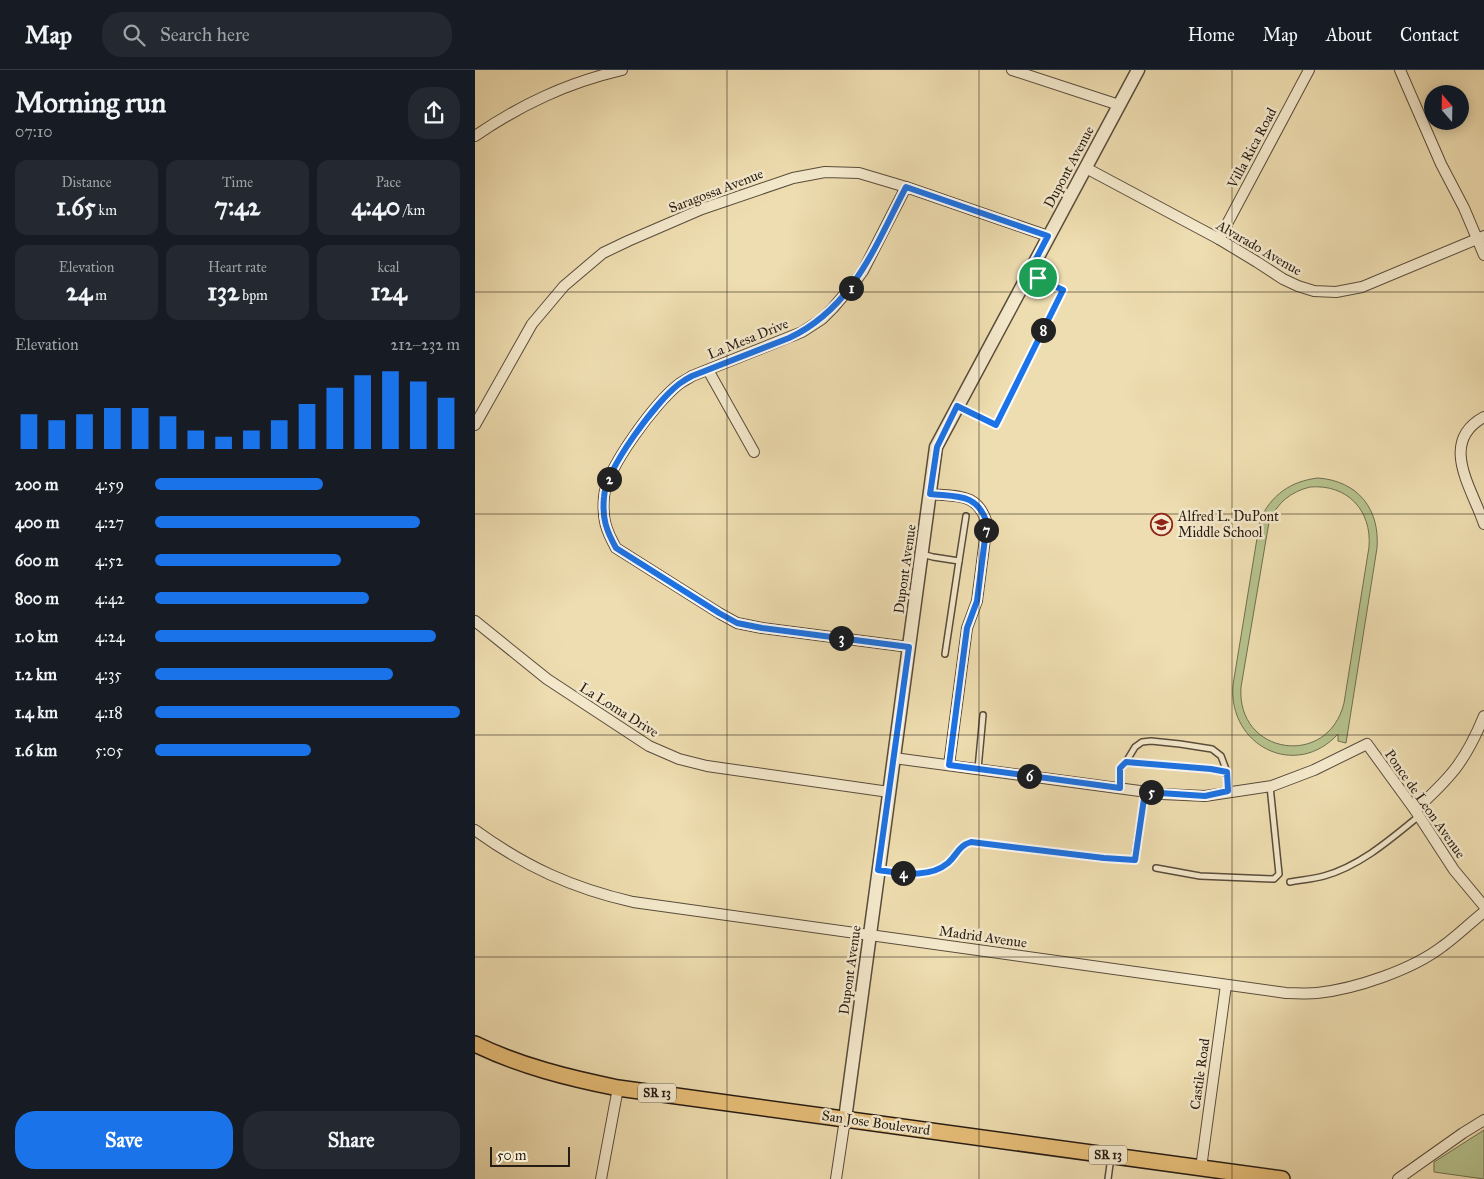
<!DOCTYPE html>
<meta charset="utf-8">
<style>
body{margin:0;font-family:"IM FELL Great Primer",serif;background:#242831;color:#f1f3f6;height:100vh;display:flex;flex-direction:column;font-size:19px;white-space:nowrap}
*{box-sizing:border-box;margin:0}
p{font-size:16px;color:#9ea1a6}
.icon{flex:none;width:28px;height:28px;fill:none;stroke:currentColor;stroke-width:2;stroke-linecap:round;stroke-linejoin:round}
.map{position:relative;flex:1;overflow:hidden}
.sheet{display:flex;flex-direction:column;background:#171b24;width:475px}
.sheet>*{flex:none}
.needle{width:32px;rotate:340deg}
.controls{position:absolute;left:949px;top:15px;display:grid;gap:10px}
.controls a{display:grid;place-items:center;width:45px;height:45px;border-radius:50%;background:#171b24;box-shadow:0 2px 12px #0003;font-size:25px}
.scale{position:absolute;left:15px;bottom:12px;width:80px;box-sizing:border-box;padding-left:5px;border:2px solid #271c14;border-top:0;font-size:14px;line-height:18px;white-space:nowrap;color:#271c14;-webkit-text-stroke:4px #f4e9cc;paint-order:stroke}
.pin{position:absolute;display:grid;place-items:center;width:42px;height:42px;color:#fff;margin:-21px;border:2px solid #fff;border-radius:50%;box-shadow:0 1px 5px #0007}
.km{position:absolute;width:25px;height:25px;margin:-12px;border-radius:50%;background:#222;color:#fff;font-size:14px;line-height:25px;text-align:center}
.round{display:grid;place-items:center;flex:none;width:52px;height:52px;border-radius:20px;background:#242831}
.head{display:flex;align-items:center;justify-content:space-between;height:85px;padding:0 15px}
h1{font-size:28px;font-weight:800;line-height:38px}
.figures{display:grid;grid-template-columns:repeat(3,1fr);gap:8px;height:85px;padding:5px 15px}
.figures div{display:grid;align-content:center;border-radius:12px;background:#242831;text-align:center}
.figures b{font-size:25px;font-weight:800}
.figures small{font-size:14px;font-weight:400}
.figures p{font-size:14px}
.chart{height:140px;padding:10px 15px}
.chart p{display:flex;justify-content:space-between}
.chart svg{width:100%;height:90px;margin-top:5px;stroke:#1a73e8;stroke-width:6}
.action{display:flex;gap:10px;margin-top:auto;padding:10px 15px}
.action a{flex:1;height:58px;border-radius:20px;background:#1a73e8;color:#fff;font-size:20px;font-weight:800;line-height:58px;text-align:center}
.action a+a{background:#242831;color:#f1f3f6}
ul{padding:0 15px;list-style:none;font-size:16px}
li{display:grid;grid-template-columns:80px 60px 1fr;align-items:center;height:38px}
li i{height:12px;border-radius:6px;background:#1a73e8}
header{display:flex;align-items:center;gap:30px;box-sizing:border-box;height:70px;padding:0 25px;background:#171b24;border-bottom:1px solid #363941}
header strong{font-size:24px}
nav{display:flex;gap:28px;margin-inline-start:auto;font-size:18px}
.search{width:350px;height:45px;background:#242831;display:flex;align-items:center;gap:12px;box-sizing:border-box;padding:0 18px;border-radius:20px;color:#9ea1a6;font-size:19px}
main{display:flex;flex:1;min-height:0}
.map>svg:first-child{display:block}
</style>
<header>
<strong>Map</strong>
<div class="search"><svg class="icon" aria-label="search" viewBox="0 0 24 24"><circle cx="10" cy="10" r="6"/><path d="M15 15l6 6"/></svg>Search here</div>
<nav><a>Home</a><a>Map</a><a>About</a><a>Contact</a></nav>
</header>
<main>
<section class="sheet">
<div class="head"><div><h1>Morning run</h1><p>07:10</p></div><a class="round"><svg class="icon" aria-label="share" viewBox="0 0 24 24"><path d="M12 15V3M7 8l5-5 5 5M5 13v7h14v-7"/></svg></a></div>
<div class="figures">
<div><p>Distance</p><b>1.65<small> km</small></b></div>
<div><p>Time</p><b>7:42</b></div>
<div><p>Pace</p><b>4:40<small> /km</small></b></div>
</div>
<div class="figures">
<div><p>Elevation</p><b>24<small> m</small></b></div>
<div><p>Heart rate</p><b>132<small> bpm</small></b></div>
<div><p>kcal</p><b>124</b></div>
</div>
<div class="chart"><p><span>Elevation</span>212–232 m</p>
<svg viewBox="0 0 160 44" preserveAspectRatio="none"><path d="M5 44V27M15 44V30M25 44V27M35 44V24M45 44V24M55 44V28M65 44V35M75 44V38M85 44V35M95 44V30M105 44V22M115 44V14M125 44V8M135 44V6M145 44V11M155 44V19"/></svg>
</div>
<ul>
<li><b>200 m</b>4:59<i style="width:55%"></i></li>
<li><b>400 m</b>4:27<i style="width:87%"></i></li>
<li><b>600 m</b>4:52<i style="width:61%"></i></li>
<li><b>800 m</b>4:42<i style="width:70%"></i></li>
<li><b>1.0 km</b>4:24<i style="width:92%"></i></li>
<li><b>1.2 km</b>4:35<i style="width:78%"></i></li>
<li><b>1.4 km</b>4:18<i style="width:100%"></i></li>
<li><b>1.6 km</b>5:05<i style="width:51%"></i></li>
</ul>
<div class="action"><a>Save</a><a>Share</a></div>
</section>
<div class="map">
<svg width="1009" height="1109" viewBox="0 0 1009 1109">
<rect width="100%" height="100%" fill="#eeddb0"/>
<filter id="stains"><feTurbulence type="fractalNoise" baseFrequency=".004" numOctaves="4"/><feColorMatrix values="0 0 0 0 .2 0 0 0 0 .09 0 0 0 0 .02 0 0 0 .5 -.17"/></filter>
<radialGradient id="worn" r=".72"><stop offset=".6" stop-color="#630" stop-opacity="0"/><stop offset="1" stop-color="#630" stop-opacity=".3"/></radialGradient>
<g fill="#b6c28d" stroke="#6e6f50" fill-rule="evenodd">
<path d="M843,408C883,411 905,439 902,478L871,673L863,671V664C821,710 753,676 758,615L785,450C796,425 816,411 843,408ZM835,417C872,414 897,440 894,477L869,633C853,699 761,685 766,617L794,452C802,433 815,422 835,417Z"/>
<polygon points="1009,1060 1009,1109 959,1102 959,1092"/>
</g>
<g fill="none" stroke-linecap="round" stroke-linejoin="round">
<defs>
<g id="service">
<polyline points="484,337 521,355 588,220 554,204"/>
<polyline points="447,484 458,487 484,491 470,584"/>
<polyline points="484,491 491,446"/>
<polyline points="651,692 660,677 667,672 676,671 705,674 737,679 746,686 752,702"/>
<polyline points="503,699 508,645"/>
<polyline points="645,718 645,698 651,692 736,699 752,702 753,721"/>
<polyline points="681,798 725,806 799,809 804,804 795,716"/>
<path d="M405,801C427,803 455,809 474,792C482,784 484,776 496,772L629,788L659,790L670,722"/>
<path d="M815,812C826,810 838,809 849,806C885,796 916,769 944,746"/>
<polyline points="633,1109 636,1087"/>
</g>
<g id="minor">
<polyline points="537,0 644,35"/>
<polyline points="925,0 966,94 989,138 1009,185"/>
<path d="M0,66C47,34 92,13 147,0"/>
<polyline points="611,98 744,169 782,192 808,209 823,216 839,221 861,222 887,217 1009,166"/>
<path d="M431,117L388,201L380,212L358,238L347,249L327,262L217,306C213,309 208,311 204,314C181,332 131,398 129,427C127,449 131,460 141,478L244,543L262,553L287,558L434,577"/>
<polyline points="744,169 834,0"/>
<polyline points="233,300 279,382"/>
<path d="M1009,347C963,372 997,418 1009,454"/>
<polyline points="0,355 57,254 89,216 128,183 153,171 227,139 318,108 350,102 384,103 431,117 573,166"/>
<path d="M455,424C483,427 502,422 512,453L502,531L492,558L474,695"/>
<polyline points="0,551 72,609 174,676 204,689 232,696 414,722"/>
<polyline points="419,688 687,724 730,726 797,716 839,700 892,674 940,740 979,800 1009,836"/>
<path d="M940,740C955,726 971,712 983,695C994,680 1002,663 1009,646"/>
<path d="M0,760C51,797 97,818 158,832L811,923C821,923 832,924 842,923C880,919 937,900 968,876C982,866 995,853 1009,842"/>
<polyline points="726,1098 751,915"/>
<polyline points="126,1109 143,1018"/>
<polyline points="361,1109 370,1049"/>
<polyline points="923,1109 988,1063 1009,1050"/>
</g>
<polyline id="tertiary" points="370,1049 461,377 663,0"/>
<path id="primary" d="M0,974C45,996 94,1008 143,1018L807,1109"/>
</defs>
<use href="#service" stroke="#594c3b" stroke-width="8"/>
<use href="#minor" stroke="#594c3b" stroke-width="12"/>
<use href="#tertiary" stroke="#594c3b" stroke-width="15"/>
<use href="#primary" stroke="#271c14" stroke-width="18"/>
<use href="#service" stroke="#f4e9cc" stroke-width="5"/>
<use href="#minor" stroke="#f4e9cc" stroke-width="10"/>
<use href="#tertiary" stroke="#f4e9cc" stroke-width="12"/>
<use href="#primary" stroke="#e7be78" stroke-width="15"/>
</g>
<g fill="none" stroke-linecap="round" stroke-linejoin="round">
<defs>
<path id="route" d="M431,117L573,166L553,204L588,220L521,355L482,336L462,377L455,424C483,427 502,423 512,453L502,531L492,558L474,695L645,718V698L651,692L736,699L752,702L753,721L730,726L670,722L660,790L629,788L496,772C483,776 483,784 473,793C454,809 426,803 403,800L434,577L287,558L262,553L244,543L141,478C131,460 127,448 129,427C131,398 181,332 204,314C208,311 213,308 217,306L314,268C378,238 400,176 431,117Z"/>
</defs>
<use href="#route" stroke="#fff" stroke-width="10"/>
<use href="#route" stroke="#1a73e8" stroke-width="6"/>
</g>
<path fill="none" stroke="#271c14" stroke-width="1" stroke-opacity="0.55" d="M252,0V1109M504,0V1109M757,0V1109M0,222H1009M0,444H1009M0,665H1009M0,887H1009"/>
<defs>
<symbol id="school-ring" viewBox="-11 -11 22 22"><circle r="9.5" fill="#f4e9cc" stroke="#8f2418" stroke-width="1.5"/><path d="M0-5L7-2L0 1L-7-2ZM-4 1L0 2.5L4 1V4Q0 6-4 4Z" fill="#8f2418"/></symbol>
</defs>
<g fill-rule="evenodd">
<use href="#school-ring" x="674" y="442" width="25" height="25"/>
</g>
<g text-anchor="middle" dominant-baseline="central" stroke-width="5" stroke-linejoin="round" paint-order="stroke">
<g fill="#f4e9cc" stroke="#645a4b" stroke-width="1">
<rect x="163" y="1013.5" width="38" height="19" rx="4"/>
<rect x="614" y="1075.5" width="38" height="19" rx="4"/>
</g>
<g font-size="12" font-weight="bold" fill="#271c14">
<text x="182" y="1023">SR 13</text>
<text x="633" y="1085">SR 13</text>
</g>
<g font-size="14" fill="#271c14" stroke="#f4e9cc">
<text transform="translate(777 78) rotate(-62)">Villa Rica Road</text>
<text transform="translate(594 97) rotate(-62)">Dupont Avenue</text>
<text transform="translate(241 121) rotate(-21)">Saragossa Avenue</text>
<text transform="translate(784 178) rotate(30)">Alvarado Avenue</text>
<text transform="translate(273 269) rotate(-22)">La Mesa Drive</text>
<text transform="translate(430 499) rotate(-82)">Dupont Avenue</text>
<text transform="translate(144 640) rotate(32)">La Loma Drive</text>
<text transform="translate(950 734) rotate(55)">Ponce de Leon Avenue</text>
<text transform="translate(508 867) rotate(8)">Madrid Avenue</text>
<text transform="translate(375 900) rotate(-82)">Dupont Avenue</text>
<text transform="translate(725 1004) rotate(-82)">Castile Road</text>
<text transform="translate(401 1053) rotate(8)">San Jose Boulevard</text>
</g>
<g font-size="14" fill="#271c14" stroke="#f4e9cc" text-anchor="start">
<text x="703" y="446">Alfred L. DuPont<tspan x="703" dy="16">Middle School</tspan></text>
</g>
</g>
<rect width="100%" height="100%" filter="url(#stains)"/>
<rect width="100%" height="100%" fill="url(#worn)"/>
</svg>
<div class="controls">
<a><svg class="needle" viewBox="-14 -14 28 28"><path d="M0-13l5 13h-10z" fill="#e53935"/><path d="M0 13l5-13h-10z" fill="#9ea1a6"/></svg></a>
</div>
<div class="scale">50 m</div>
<div class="pin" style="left:563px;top:208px;background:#1e9e55"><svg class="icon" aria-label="arrive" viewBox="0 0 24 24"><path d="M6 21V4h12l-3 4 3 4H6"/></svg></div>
<b class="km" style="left:376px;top:218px">1</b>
<b class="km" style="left:134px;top:409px">2</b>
<b class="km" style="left:366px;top:568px">3</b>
<b class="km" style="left:428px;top:803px">4</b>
<b class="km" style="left:676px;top:722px">5</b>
<b class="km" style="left:554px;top:706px">6</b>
<b class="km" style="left:511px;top:460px">7</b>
<b class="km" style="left:568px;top:260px">8</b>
</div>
</main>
